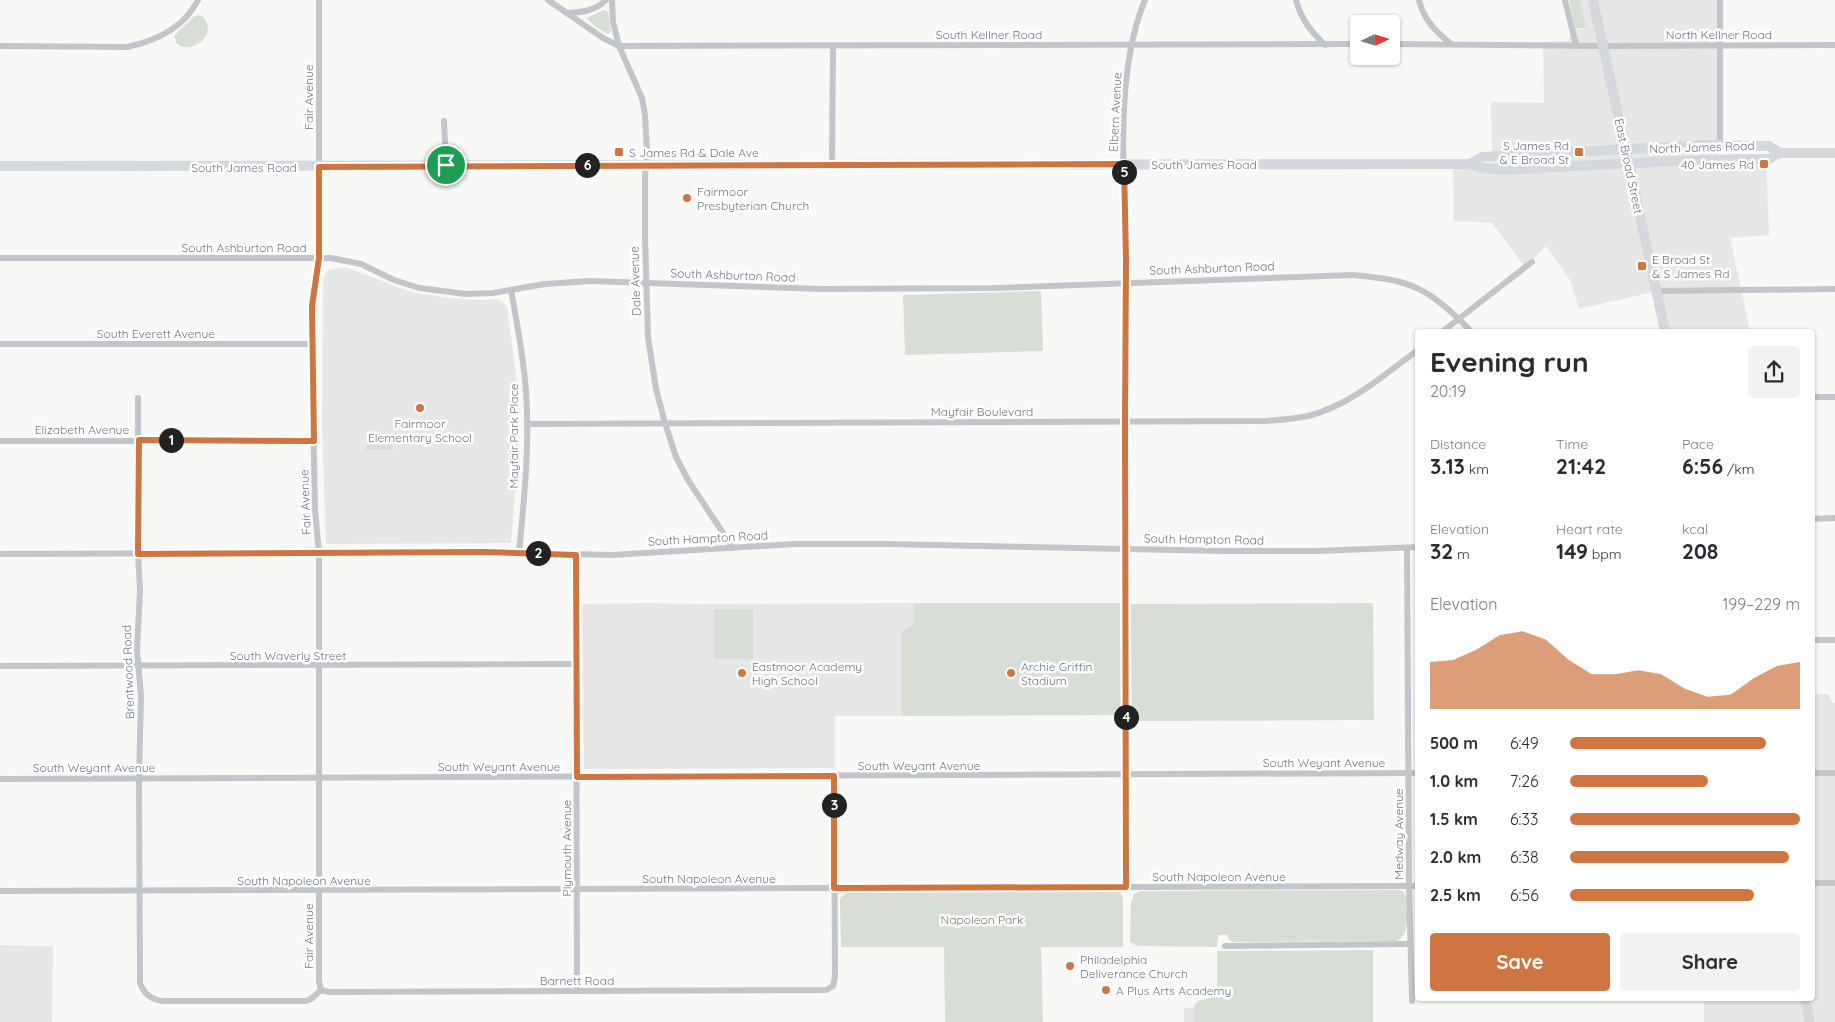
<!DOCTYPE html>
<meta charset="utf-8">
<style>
body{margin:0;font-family:Quicksand,sans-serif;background:#f2f2f3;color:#2b2b33;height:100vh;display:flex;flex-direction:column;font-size:19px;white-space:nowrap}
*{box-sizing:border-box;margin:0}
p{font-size:16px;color:#7c7c81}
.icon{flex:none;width:28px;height:28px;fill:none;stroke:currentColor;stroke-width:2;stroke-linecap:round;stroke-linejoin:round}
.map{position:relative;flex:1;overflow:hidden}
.panel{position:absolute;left:1415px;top:329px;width:400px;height:672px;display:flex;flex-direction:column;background:#fff;border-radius:5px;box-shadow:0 1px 4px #0004}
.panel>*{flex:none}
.needle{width:32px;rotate:86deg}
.controls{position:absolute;left:1350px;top:15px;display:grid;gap:10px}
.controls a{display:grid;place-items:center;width:50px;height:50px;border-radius:5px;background:#fff;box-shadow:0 1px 4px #0004;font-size:25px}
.pin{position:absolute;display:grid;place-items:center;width:42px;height:42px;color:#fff;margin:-21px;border:2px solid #fff;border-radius:50%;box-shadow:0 1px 5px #0007}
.km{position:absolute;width:25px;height:25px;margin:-12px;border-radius:50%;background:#222;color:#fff;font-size:14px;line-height:25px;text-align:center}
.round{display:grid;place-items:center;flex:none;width:52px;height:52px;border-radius:5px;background:#f2f2f3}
.head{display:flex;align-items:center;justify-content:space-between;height:85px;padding:0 15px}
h1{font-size:28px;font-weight:800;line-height:38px}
.metrics{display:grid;grid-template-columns:repeat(3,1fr);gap:8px;height:85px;padding:5px 15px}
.metrics div{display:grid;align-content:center}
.metrics b{font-size:21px;font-weight:800}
.metrics small{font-size:14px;font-weight:400}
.metrics p{font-size:14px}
.chart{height:140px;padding:10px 15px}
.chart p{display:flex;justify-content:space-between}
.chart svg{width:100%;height:90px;margin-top:5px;fill:#ce7541;opacity:.7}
.cta{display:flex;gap:10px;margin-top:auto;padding:10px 15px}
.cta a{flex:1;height:58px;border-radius:5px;background:#ce7541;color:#fff;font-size:20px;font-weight:800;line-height:58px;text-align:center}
.cta a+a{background:#f2f2f3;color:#2b2b33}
ul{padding:0 15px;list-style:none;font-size:16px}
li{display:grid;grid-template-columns:80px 60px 1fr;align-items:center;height:38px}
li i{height:12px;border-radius:6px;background:#ce7541}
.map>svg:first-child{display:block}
</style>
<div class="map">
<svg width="1835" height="1022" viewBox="0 0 1835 1022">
<rect width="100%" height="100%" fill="#f8f8f6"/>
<g fill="#e6e7e6">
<polygon points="1580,0 1721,0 1717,155 1766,154 1769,235 1730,238 1750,331 1665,331 1657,291 1579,309 1570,280 1546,246 1525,267 1492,223 1454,221 1453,163 1492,163 1491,102 1544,103 1543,42 1568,41 1575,28 1580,29 1586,27"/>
<polygon points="348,268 411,292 449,298 480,300 497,299 507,306 518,391 519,443 511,543 326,544 322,425 323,277 330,269"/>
<polygon points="649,603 695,604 913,603 914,623 902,631 902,716 835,716 835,768 584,769 582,604"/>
<polygon points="1813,694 1829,694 1832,703 1835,703 1835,1022 1704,1022 1704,999 1812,999"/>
<polygon points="0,945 53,946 52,1022 0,1022"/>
<rect x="1184" y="1008" width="14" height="14"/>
</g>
<g fill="#d8ddd6">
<polygon points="1569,0 1580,0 1586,26 1584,28 1575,28"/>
<polygon points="604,10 608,12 611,31 608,34 597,28 586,18"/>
<path d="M198,15L202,16C225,41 173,61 175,35L193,17Z"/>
<polygon points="1041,291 1043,351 905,355 903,295"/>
<rect x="366" y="433" width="27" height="17"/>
<polygon points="913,603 1120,603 1121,715 902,716 902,631 914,623"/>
<polygon points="1373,603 1374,720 1132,721 1131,604"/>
<rect x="714" y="609" width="39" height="50"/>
<path d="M1400,890L1404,892L1406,897C1406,911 1412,935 1396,941L1235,942L1230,941L1227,935H1218L1217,947L1137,946L1130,942L1131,903L1134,894L1140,891Z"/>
<polygon points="1117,891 1122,895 1123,899 1123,947 1041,947 1043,1022 945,1022 944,947 841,947 840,899 842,896 847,893"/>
<polygon points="1373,950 1373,1022 1194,1022 1194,1006 1198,1001 1213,997 1217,989 1217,951"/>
</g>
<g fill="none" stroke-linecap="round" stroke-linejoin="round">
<g stroke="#c2c5c9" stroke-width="6">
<polyline points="548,0 603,38 619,46 1359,44"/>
<polyline points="612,0 613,22 619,46 642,98 645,115 647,152 645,177 645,236 648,337 656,389 665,423 676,457 688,480 733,548"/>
<path d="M1296,0C1302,21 1310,30 1325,45"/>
<path d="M1419,0C1424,20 1435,31 1451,44"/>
<polyline points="1565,0 1576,45"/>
<polyline points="1720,0 1720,145"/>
<path d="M568,13C583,12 595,11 606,0"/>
<polyline points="1391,44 1603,46 1835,45"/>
<path d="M0,46L127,47C156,41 184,28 198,0"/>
<polyline points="444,121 446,165"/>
<polyline points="832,165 833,46"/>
<path d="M0,258H331L361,264L394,280L419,288L466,294L493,293L545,284L590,281L822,289L994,288L1352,275C1413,280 1428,288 1471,331"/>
<path d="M511,290C517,324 524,358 526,392C530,446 524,500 519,553"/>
<polyline points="1656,291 1835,289"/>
<polyline points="1443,331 1532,262"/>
<polyline points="0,344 313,344"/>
<polyline points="1812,397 1835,397"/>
<path d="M138,398V553L140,591L137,650L141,696L139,779L140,983C144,994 152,1000 163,1001H306L311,999L321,990L319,981V553L315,510L311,306L319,246V0"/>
<path d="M527,424L1265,421C1279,420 1294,419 1308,416C1349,406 1384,375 1418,350"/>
<polyline points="0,441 314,441"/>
<polyline points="1812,519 1835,518"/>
<polyline points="1407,548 1409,886 1412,1001"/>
<polyline points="0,554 484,552 612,555 794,544 885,544 1223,551 1317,551 1418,547"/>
<polyline points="576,555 577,991"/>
<polyline points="1812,640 1835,640"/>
<polyline points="0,666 576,664"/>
<polyline points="1812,773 1835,773"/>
<polyline points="0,779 1418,773"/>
<polyline points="1812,883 1835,883"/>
<path d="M1126,887C1125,811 1126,735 1126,659C1125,532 1125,406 1126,279C1126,195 1112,78 1145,0"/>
<polyline points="0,891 1418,886"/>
<polyline points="1225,946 1410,944"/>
<polyline points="321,990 329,992 826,990 833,986 835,976 834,776"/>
</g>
<g stroke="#d5d8dc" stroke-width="10">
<polyline points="1593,0 1665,331"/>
<path d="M1470,164C1495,174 1527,168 1553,167C1625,164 1696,159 1768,159L1780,153"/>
<polyline points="0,166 1470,164 1482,157 1705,145 1769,146 1780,153 1835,153"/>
<polyline points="1805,999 1810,1022"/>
</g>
</g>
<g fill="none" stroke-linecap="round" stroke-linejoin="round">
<defs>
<polygon id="route" points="1124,164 1126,259 1125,422 1126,887 834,888 834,776 577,777 576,555 484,552 138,554 139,440 314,441 312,306 319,258 319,167"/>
</defs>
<use href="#route" stroke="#fff" stroke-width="10"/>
<use href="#route" stroke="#ce7541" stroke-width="6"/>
</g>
<g fill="#ce7541" stroke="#fff" stroke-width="2">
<rect x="614" y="147" width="10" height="10" rx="2.5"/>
<rect x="1574" y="147" width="10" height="10" rx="2.5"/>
<rect x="1759" y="159" width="10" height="10" rx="2.5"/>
<circle cx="687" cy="198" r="5"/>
<rect x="1637" y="261" width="10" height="10" rx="2.5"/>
<circle cx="420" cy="408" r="5"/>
<circle cx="742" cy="673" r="5"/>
<circle cx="1011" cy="673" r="5"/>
<circle cx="1070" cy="966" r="5"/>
<circle cx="1106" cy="990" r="5"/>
</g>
<g text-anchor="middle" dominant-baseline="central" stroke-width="5" stroke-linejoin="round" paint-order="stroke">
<g font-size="12" fill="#6b7583" stroke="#fff">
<text x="989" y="34">South Kellner Road</text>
<text x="1719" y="34">North Kellner Road</text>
<text transform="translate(308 97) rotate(-90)">Fair Avenue</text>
<text transform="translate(1115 112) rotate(-87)">Elbern Avenue</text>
<text transform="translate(1702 147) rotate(-2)">North James Road</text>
<text x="1204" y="164">South James Road</text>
<text transform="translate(1629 166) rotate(78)">East Broad Street</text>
<text x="244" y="167">South James Road</text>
<text x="244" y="247">South Ashburton Road</text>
<text transform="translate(1212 268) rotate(-2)">South Ashburton Road</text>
<text transform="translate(733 275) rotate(2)">South Ashburton Road</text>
<text transform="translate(635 281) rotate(-92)">Dale Avenue</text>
<text x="156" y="333">South Everett Avenue</text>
<text x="982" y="411">Mayfair Boulevard</text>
<text x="82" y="429">Elizabeth Avenue</text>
<text transform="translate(513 436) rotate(-90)">Mayfair Park Place</text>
<text transform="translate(305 502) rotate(-92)">Fair Avenue</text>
<text transform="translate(708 538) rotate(-3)">South Hampton Road</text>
<text transform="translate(1204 539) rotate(1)">South Hampton Road</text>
<text x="288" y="655">South Waverly Street</text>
<text transform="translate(128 672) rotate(-92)">Brentwood Road</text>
<text x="1324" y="762">South Weyant Avenue</text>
<text x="919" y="765">South Weyant Avenue</text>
<text x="499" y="766">South Weyant Avenue</text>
<text x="94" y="767">South Weyant Avenue</text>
<text transform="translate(1398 834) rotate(-90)">Medway Avenue</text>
<text transform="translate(566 848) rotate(-90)">Plymouth Avenue</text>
<text x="1219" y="876">South Napoleon Avenue</text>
<text x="709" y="878">South Napoleon Avenue</text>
<text x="304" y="880">South Napoleon Avenue</text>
<text transform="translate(308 936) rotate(-90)">Fair Avenue</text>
<text x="577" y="980">Barnett Road</text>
</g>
<g font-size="12" fill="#6b7583" stroke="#fff" text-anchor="start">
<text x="1569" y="145" text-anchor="end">S James Rd<tspan x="1569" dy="14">&amp; E Broad St</tspan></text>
<text x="629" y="152">S James Rd &amp; Dale Ave</text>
<text x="1754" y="164" text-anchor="end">40 James Rd</text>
<text x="697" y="191">Fairmoor<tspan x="697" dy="14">Presbyterian Church</tspan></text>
<text x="1652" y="259">E Broad St<tspan x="1652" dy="14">&amp; S James Rd</tspan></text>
<text x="420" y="423" text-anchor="middle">Fairmoor<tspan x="420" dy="14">Elementary School</tspan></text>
<text x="752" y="666">Eastmoor Academy<tspan x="752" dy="14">High School</tspan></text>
<text x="1021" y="666">Archie Griffin<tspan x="1021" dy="14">Stadium</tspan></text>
<text x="1080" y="959">Philadelphia<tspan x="1080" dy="14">Deliverance Church</tspan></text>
<text x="1116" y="990">A Plus Arts Academy</text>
</g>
<g font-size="12" fill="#6b7b69" stroke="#fff">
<text x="982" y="919">Napoleon Park</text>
</g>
</g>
</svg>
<div class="controls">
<a><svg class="needle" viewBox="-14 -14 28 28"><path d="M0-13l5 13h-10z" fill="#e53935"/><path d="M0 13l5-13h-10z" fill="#7c7c81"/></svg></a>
</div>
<div class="pin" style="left:446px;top:165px;background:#1e9e55"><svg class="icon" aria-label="arrive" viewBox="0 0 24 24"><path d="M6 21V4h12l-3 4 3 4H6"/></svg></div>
<b class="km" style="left:171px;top:440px">1</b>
<b class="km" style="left:538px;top:553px">2</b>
<b class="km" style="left:834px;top:805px">3</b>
<b class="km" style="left:1126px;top:717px">4</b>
<b class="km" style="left:1124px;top:172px">5</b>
<b class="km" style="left:587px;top:165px">6</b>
<section class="panel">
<div class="head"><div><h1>Evening run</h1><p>20:19</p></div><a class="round"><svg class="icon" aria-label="share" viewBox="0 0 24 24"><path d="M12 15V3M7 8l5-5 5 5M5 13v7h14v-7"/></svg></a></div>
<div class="metrics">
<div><p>Distance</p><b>3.13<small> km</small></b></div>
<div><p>Time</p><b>21:42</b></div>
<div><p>Pace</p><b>6:56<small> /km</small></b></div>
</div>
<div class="metrics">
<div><p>Elevation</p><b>32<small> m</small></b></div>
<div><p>Heart rate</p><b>149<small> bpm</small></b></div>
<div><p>kcal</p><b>208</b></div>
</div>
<div class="chart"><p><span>Elevation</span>199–229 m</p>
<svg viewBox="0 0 160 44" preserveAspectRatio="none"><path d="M0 44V21L10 20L20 15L30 8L40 6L50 10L60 20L70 27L80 27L90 25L100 27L110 34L120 38L130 37L140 29L150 23L160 21V44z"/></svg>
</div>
<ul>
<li><b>500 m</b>6:49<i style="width:85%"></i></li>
<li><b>1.0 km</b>7:26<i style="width:60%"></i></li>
<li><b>1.5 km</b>6:33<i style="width:100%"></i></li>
<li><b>2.0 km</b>6:38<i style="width:95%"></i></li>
<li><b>2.5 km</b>6:56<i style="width:80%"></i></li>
</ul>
<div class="cta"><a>Save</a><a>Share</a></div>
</section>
</div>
